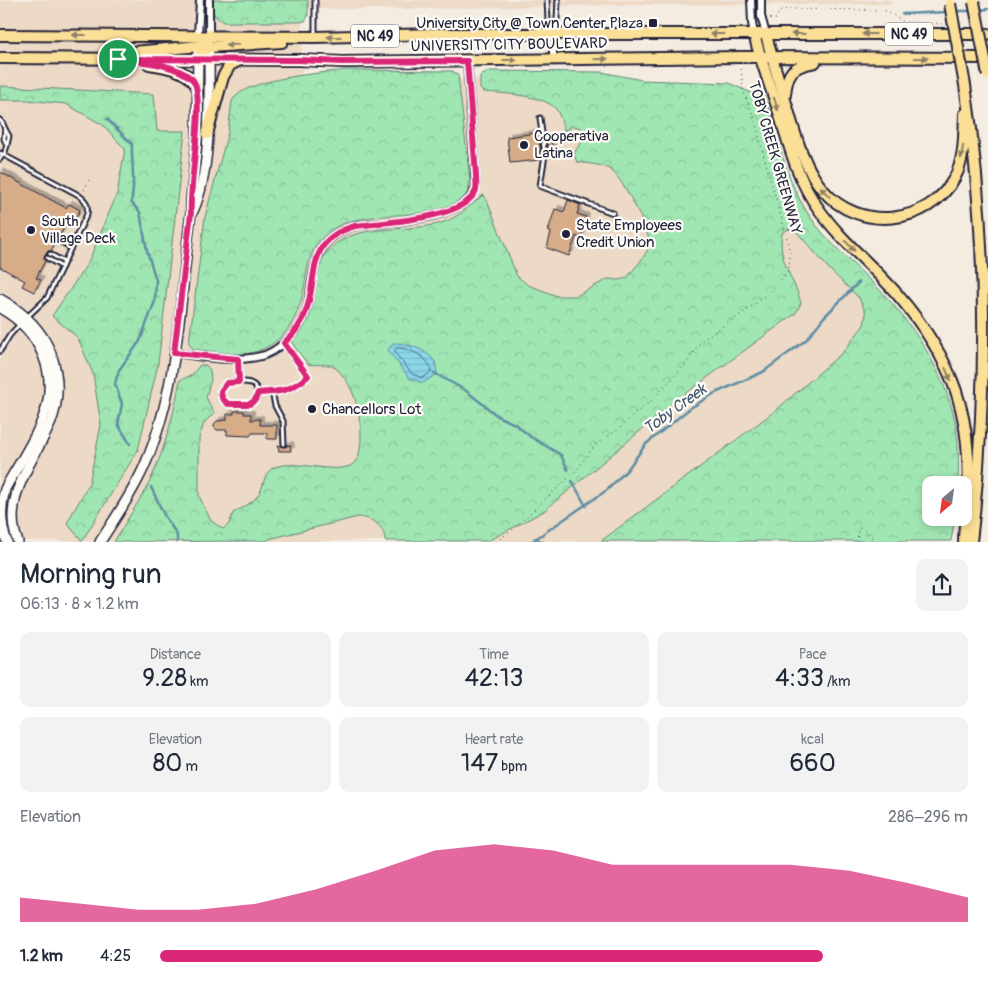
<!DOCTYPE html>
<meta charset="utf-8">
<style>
body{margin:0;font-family:Pangolin,sans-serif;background:#f2f2f3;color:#1f2937;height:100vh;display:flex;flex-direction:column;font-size:19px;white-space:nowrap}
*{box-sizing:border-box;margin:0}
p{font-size:16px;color:#747a83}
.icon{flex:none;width:28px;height:28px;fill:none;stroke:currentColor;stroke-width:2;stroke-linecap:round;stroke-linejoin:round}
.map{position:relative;height:542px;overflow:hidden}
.sheet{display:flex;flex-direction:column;background:#fff;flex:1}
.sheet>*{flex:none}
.needle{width:32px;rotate:209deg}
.buttons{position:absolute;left:922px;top:476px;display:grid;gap:10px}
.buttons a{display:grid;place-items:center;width:50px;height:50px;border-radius:10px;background:#fff;box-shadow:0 2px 8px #0003;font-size:25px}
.pin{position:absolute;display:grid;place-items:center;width:42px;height:42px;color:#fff;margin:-21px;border:2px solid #fff;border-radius:50%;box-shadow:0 1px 5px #0007}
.round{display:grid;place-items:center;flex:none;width:52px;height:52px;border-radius:10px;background:#f2f2f3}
.headline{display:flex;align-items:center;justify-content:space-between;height:85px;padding:0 20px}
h1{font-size:28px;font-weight:600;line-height:38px}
.metrics{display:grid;grid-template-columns:repeat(3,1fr);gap:8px;height:85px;padding:5px 20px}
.metrics div{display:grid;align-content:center;border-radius:10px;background:#f2f2f3;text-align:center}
.metrics b{font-size:25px;font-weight:600}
.metrics small{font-size:14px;font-weight:400}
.metrics p{font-size:14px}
.chart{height:140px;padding:10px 20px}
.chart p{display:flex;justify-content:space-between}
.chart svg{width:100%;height:90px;margin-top:5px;fill:#db2777;opacity:.7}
ul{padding:0 20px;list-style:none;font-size:16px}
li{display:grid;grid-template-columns:80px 60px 1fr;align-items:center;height:38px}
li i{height:12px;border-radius:6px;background:#db2777}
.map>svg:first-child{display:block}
</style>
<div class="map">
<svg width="988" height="542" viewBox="0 0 988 542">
<defs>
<pattern id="forest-crowns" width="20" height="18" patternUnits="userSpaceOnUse" patternTransform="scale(1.25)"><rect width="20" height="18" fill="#a0e6b2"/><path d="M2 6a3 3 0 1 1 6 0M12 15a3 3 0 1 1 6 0" fill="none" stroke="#8ac59a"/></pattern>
<pattern id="water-rules" width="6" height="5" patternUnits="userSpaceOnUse" patternTransform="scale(1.25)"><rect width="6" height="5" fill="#8ad6ea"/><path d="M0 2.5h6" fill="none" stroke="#77b7ca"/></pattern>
<filter id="shadow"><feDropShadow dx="3.5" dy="-3.5" stdDeviation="0" flood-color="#0004"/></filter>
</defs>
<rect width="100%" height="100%" fill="#f5ece1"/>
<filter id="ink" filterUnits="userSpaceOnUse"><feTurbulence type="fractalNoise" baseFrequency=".02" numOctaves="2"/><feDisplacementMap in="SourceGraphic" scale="10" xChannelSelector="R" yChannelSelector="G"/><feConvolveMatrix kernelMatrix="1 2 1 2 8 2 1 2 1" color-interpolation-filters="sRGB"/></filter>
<g filter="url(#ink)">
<polygon fill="#ecd9c6" points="0,0 891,0 891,4 608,5 412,9 302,9 302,75 443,79 511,78 730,88 949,432 931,485 931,518 949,541 0,541"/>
<g fill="url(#forest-crowns)" stroke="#618476">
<polygon points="212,0 308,0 308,16 305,21 299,22 223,22 214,15"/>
<path d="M347,70L453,71L458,75L470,181C469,187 468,194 464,199C443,221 366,209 336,227C301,248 310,276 299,307C290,333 271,352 242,354C226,354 209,351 193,349L189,343L205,217L228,132L232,101C245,78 321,73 347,70Z"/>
<path d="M488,71L601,72L642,80L729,83L756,95L765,97C777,134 786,181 808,214C827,242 854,264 878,288C913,325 944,370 955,421C959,442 959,463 958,485H931V518H955L951,541H601L775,411L843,352L864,325L866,313L859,298L830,270L796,231L788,229L782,233C777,261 794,277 801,303L796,313L682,396L544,511L488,541H385C385,526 373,518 358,517L269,539L266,541L114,542C126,521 139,502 150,481C165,449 174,414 180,380L192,375L200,365H206L210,370L211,379L206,397L214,413L204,423L199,438V496L211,521L223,529L229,524L233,513C243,507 254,503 260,492C265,483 263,472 275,467C296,459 331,474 350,466C369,457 359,406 352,391C349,384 342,374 337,369C328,362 317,366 308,364L294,346L292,341C297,328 307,317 311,304C316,289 316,269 324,256C350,217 412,237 449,220C462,214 472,204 483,195L486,198L517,276L528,285L557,296H576L608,279L618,280L627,278C634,267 649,256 649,242C649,229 622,178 611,170C602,164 588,164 577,162L574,155C576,147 583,143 586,136L579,127L571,126L568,131L564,130C562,123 560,114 555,108C543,95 500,93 483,92L480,89V77Z"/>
<polygon points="0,86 154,94 157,131 185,131 158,364 138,450 82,541 67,523 89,484 101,425 93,374 78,338 52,316 88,263 117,194 125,149 103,125 66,104 27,100 0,100"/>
</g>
<path fill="url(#water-rules)" stroke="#608ea4" d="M393,343C406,342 428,350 435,362C436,366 437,371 437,374L423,383L409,378L388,350Z"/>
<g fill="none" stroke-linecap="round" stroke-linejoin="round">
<path stroke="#4c6a81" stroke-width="1" d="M397,348C410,348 431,358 431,372L423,378L412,374L396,354L395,350Z"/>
<g stroke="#608ea4" stroke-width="2.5">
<polyline points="979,10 988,9"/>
<polyline points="954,11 973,11"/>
<polyline points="902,14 948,12"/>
<path d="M107,119L132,144C131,163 136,184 131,202L140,212L147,251L156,280L155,301L140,341L119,370L115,384L122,404L118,424L130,444"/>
<polyline points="434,373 465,390 499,417 515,424 531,437 561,455 568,470"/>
<polyline points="572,481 586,506"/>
<polyline points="151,487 164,515 177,535 177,542"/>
<polyline points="535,538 543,542"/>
<polyline points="531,542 607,490 627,470 646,444 689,409 713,394 763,372 806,340 824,317 859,282"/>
</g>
</g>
<g fill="#d7ac88" stroke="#22223b" filter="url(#shadow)">
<polygon points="537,133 541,151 539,151 540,160 510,163 507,137"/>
<polygon points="546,138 551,138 552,149 548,150"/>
<polygon points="0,172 66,208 69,204 80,210 74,221 69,218 59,237 54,238 55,243 51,251 48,251 44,257 45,261 36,278 41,280 34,292 22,286 25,281 0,267"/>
<polygon points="568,200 580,205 577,214 586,217 581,238 576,236 569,256 547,248 551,232 548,231 555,209 564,212"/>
<polygon points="234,411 244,411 244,414 251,414 251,420 260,419 260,425 277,425 277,439 267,439 267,433 252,433 250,436 227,435 227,430 217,430 214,427 214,424 217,421 227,420 227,414 234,414"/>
<polygon points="278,445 284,447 290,445 291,451 279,451"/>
</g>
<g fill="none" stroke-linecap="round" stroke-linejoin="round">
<defs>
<g id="lane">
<polyline points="315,0 315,34"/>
<polyline points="547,0 548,21 553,33 557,19 558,0"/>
<polyline points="540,118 545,155 540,186 613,213"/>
<polyline points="0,120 3,124 5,129"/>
<polygon points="5,129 9,136 7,145 4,139"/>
<path d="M0,153L75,193C84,198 89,203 87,214L47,298L28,316"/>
<polyline points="0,159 5,152 7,145"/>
<polyline points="57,240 71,247"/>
<polyline points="50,254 64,262"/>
<polyline points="47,258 62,267"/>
<polyline points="0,351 10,335 20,324"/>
<polyline points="238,359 239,382"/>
<path d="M229,382C240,382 253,379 258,391L257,398L250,404H227C219,397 219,388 229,382Z"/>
<polyline points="272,392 275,406 283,421 284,444"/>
<path d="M258,393C280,392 291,391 308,376L284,344"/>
</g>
<g id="street">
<polyline points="209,0 209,35"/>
<polyline points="751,0 752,23 754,34"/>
<polyline points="761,0 761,16 766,34"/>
<polyline points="198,35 200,0"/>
<polyline points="553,60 553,33"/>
<path d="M174,353C202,356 233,363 261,356C270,354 277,349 284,343C294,334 304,321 307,308C316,272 309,239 355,226C383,222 472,221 476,185L467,61"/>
</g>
<g id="secondary">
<path d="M193,211C212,171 209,97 209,53"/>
<path d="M0,299C23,312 42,329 51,354C59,376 59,400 51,422C35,460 0,498 18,542"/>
<path d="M0,308C40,330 60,374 43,418C34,443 17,466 5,489C0,507 0,524 7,542"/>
<path d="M100,542C116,517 132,494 144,467C179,388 180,297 191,213V200L197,139L198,52"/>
</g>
<g id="primary">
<path d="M754,34C760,58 768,80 776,103C788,139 795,176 818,208C840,240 872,265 897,294C922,323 944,356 956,391C967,425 970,461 968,496C967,511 964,526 964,542"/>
<path d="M766,34C771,56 778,78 785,100C794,130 802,165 823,190C858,232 929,226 955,177C965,158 964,135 965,114"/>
<polyline points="0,35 315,37 435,34 988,34"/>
<polyline points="201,52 209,47 282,42"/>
<polyline points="122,53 200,46 206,43 209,35"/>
<polyline points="0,58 299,60 342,62 741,57 988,58"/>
<path d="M149,64C164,66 190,70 197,87"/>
<path d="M965,85C988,236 988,391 971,542"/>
<path d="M785,95C787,72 792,66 815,62"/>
<polyline points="207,134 223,77 230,65 240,60"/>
</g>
</defs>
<use href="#lane" stroke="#22223b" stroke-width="7"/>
<use href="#street" stroke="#22223b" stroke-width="10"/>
<use href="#secondary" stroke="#22223b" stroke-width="12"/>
<use href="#primary" stroke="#22223b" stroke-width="14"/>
<g stroke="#22223b" stroke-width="1" stroke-dasharray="1 4" stroke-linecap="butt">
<polyline points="770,19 776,19 779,12 786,9 878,10 887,11 904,22 945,24"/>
<polyline points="84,190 89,180"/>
<polyline points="496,542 512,530 575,472 596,444 619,429 638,411 650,402 686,364 701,341 751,307 773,289 789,270 790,253 786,234 764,157 754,117 743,91 741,66"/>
<polyline points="859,542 857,534 859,528 863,529 876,542"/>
</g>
<use href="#lane" stroke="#fdfcf7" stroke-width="3"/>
<use href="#street" stroke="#fdfcf7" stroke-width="6"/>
<use href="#secondary" stroke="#fdfcf7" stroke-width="9"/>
<use href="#primary" stroke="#fbdf96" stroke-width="10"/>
<defs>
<g id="primary-bridge">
<polyline points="974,2 988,75"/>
<polyline points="950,4 965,85"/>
</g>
</defs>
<use href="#primary-bridge" stroke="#22223b" stroke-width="14" stroke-linecap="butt"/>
<use href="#primary-bridge" stroke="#fbdf96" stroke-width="10"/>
</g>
<defs><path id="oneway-solid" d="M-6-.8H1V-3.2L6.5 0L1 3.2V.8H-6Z" transform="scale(1.25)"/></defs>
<g fill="#8e8068">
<use href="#oneway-solid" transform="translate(717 34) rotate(-180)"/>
<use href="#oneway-solid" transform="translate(798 34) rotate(180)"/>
<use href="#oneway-solid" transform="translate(869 34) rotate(-180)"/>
<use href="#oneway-solid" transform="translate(79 35) rotate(180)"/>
<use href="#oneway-solid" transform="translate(334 37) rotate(180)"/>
<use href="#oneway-solid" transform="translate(232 45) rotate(177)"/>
<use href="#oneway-solid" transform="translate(921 58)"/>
<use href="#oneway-solid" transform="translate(601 59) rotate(-1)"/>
<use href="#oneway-solid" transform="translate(510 60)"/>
<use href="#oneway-solid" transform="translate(776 104) rotate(72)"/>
<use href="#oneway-solid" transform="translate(962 152) rotate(100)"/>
<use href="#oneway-solid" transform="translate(825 192) rotate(-133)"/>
<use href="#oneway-solid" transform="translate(850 246) rotate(47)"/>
<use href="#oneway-solid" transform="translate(948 374) rotate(66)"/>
</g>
</g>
<g fill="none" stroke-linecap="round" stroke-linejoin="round" filter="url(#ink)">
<defs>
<path id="route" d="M118,59L299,60L342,62L467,61L476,175C476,180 477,186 476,190C465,220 382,222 355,226C305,240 319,274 306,311C302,324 293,335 284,343L308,376C291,391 280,392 258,393L255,400L250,404H228L222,398L221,391L227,383L239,382L238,359L174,353L191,213C188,190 207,92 192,79C174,63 141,62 118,59Z"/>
</defs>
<use href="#route" stroke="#fff" stroke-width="10"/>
<use href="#route" stroke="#db2777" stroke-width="6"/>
</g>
<g fill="#22223b" stroke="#fdfcf7" stroke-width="2">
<rect x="648" y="18" width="10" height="10" rx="2.5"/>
<circle cx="524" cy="145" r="5"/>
<circle cx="31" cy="230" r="5"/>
<circle cx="566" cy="234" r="5"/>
<circle cx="312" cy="409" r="5"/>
</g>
<g text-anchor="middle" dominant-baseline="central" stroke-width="4.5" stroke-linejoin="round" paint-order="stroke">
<g fill="#fdfcf7" stroke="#646373" stroke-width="1">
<rect x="885" y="22.5" width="48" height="23" rx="4"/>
<rect x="351" y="24.5" width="48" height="23" rx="4"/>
</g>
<g font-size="14" font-weight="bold" fill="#22223b">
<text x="909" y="34">NC 49</text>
<text x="375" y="36">NC 49</text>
</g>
<g font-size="15" fill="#22223b" stroke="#fdfcf7" text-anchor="start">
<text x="643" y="23" text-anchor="end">University City @ Town Center Plaza</text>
<text x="534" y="136">Cooperativa<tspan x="534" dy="17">Latina</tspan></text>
<text x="41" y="221">South<tspan x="41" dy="17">Village Deck</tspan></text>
<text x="576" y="225">State Employees<tspan x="576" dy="17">Credit Union</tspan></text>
<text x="322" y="409">Chancellors Lot</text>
</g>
<g font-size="15" fill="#22223b" stroke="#fdfcf7">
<text transform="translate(509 45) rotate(-1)">UNIVERSITY CITY BOULEVARD</text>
<text transform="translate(775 158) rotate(74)">TOBY CREEK GREENWAY</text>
</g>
<g font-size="16" font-style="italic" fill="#415870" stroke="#fdfcf7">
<text transform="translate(675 409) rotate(-36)">Toby Creek</text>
</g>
</g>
</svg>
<div class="buttons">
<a><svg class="needle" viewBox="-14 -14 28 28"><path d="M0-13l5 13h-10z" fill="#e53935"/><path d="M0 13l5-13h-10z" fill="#747a83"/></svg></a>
</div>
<div class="pin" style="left:118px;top:59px;background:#1e9e55"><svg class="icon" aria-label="arrive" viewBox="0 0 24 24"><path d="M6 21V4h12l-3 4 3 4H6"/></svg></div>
</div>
<section class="sheet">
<div class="headline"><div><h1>Morning run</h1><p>06:13 · 8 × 1.2 km</p></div><a class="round"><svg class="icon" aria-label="share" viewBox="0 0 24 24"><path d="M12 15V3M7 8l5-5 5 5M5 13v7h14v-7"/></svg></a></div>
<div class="metrics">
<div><p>Distance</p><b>9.28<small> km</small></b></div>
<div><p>Time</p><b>42:13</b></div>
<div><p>Pace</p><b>4:33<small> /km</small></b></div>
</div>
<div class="metrics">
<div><p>Elevation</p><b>80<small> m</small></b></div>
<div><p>Heart rate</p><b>147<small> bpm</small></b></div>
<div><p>kcal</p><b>660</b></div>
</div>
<div class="chart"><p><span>Elevation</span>286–296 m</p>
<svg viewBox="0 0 160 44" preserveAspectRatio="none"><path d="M0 44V32L10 35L20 38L30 38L40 35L50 28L60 19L70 9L80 6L90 9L100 16L110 16L120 16L130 16L140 19L150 25L160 32V44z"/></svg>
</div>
<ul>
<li><b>1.2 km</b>4:25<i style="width:82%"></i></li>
</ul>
</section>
